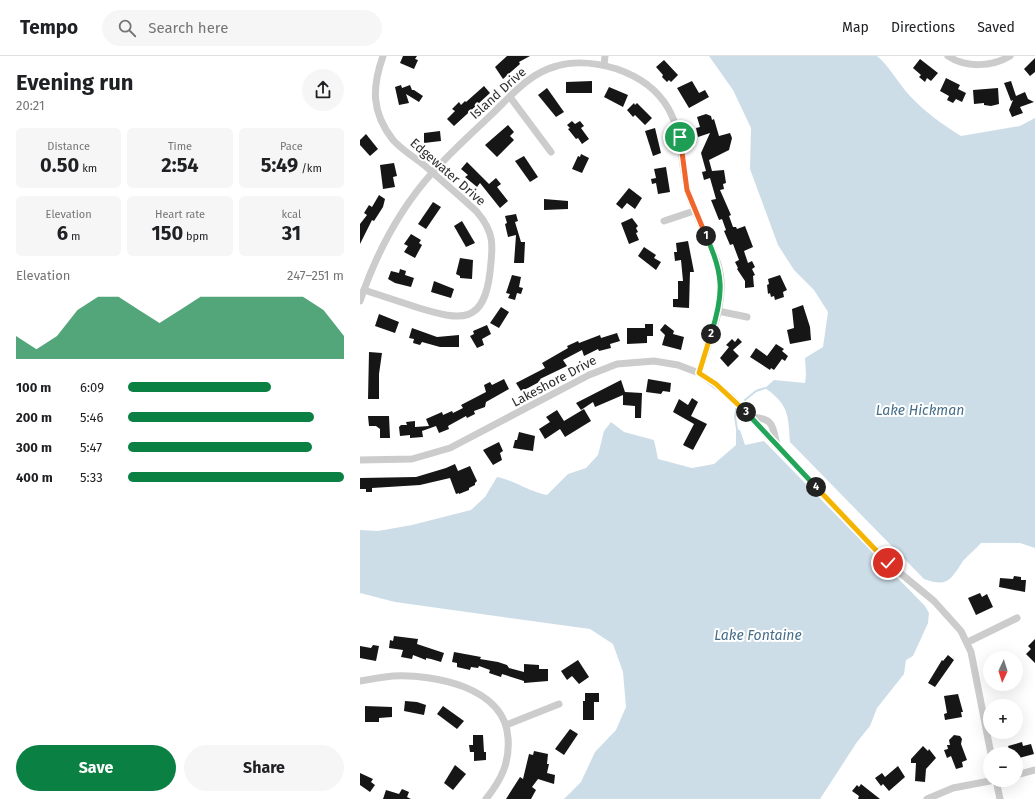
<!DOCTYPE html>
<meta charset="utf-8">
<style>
body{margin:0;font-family:"Fira Sans",sans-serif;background:#f6f6f6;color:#202124;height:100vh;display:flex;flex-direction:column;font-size:15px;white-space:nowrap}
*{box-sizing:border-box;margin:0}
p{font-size:13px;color:#757577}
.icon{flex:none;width:22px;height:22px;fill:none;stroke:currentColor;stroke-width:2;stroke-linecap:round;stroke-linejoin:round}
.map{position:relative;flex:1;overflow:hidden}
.details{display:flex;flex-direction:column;background:#fff;width:360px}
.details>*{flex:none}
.needle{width:26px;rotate:184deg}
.tools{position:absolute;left:623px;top:595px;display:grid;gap:8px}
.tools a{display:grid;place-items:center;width:40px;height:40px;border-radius:50%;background:#fff;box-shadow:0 4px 16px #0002;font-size:20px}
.pin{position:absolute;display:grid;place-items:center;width:34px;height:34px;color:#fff;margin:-17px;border:2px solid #fff;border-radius:50%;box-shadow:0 1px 4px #0007}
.km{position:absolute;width:20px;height:20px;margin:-10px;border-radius:50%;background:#222;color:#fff;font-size:11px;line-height:20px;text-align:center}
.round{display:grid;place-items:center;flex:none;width:42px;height:42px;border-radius:21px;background:#f6f6f6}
.summary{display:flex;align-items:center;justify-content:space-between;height:68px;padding:0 16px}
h1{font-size:22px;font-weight:700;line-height:30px}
.figures{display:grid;grid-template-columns:repeat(3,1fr);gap:6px;height:68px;padding:4px 16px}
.figures div{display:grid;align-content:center;border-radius:6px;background:#f6f6f6;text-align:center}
.figures b{font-size:20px;font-weight:700}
.figures small{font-size:11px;font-weight:400}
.figures p{font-size:11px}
.chart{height:112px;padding:8px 16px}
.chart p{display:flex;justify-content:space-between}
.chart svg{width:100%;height:72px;margin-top:4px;fill:#0b8043;opacity:.7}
.cta{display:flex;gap:8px;margin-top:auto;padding:8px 16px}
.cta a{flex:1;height:46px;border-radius:24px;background:#0b8043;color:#fff;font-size:16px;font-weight:700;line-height:46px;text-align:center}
.cta a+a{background:#f6f6f6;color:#202124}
ul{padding:0 16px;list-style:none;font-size:13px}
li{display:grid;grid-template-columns:64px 48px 1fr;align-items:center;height:30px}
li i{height:10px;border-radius:5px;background:#0b8043}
header{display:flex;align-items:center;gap:24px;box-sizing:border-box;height:56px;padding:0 20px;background:#fff;border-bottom:1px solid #e0e0e0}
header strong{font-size:19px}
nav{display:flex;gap:22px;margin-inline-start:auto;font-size:14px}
.search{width:280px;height:36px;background:#f6f6f6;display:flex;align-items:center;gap:10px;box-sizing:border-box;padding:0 14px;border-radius:22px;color:#757577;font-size:15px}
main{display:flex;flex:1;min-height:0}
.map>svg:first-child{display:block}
</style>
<header>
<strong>Tempo</strong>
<div class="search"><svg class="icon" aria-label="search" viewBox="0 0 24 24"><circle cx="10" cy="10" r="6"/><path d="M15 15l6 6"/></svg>Search here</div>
<nav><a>Map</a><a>Directions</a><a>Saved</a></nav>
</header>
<main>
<section class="details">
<div class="summary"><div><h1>Evening run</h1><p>20:21</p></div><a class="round"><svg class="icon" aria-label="share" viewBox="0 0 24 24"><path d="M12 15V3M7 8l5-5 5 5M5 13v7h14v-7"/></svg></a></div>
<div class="figures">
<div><p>Distance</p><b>0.50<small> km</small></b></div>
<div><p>Time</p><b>2:54</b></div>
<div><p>Pace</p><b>5:49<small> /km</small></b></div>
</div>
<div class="figures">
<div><p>Elevation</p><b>6<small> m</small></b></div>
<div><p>Heart rate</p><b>150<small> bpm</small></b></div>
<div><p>kcal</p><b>31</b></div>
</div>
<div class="chart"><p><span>Elevation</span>247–251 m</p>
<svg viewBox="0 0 160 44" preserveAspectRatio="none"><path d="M0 44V30L10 38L20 30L30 14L40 6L50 6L60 14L70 22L80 14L90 6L100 6L110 6L120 6L130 6L140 6L150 14L160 30V44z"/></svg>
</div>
<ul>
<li><b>100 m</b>6:09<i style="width:66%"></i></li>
<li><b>200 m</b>5:46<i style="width:86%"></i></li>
<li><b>300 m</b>5:47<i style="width:85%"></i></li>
<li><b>400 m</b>5:33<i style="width:100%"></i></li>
</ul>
<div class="cta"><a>Save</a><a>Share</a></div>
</section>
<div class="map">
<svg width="675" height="743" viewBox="0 0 675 743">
<rect width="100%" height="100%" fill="#fff"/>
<g fill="#ccdde8">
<path d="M349,0H517C530,11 538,27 550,40C565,56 583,69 601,80L660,70L675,62V492L660,487H621C616,493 608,499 603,505C591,523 588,532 564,523L430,386C428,358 429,349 405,332L414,324L445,327L446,319L445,302L463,291L468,256L454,234L434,214L418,189L390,113L391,72L373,34Z"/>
<path d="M251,366L264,376L294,384L298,403L332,412L354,408L376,389V373L380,374L385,389L404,385L565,550L569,557L568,567L553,600L546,604L544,618L517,652L510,670L497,686L460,743H204L221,726L235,696L256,674L266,651L263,616L253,588L230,573L35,546L0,537V474L18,475L52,469L111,454L125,441L137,421C156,425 168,435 187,439L208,418L226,412L238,399L244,375Z"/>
</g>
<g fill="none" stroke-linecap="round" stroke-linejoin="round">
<g stroke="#ccdde8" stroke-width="2">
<polyline points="385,344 396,335 405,332"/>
<polyline points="376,353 375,361 377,373"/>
</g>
</g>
<g fill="#161616">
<polygon points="43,0 57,0 55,3 58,4 54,13 40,7"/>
<polygon points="147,0 170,0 159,6 160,8 143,23 135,11"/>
<polygon points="675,2 675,16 670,20 664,13"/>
<polygon points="560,3 578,17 571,25 567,22 565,26 559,21 561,19 553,12"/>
<polygon points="304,4 318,19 311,26 309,24 307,26 302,21 303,19 296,11"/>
<polygon points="586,22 600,29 598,33 606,37 602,46 596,43 593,47 587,44 589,40 580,35"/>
<polygon points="232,25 232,37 206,37 206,26"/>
<polygon points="332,25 339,37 345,34 349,41 329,52 317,32"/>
<polygon points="651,25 656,40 665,36 668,43 674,46 660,51 663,57 652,61 649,54 653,44 651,45 644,27"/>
<polygon points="41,29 42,32 50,29 52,34 54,34 63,40 59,46 46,38 49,47 39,49 35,31"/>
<polygon points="124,30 130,37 94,70 87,63 95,55 92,53 99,46 101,49 105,45 106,46"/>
<polygon points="249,31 268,39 263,51 244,41"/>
<polygon points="187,32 204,56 196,61 178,39"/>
<polygon points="638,32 639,48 631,50 624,49 624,47 614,48 613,34"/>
<polygon points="274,47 275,49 277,47 292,62 285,69 275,59 273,61 267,54"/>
<polygon points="346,58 351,60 352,64 354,63 359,80 370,77 372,82 369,94 349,104 352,115 364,114 366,127 363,128 364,133 360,134 371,159 369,160 373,171 376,171 377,173 385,170 393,191 384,195 388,207 392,205 395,211 392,213 395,219 393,220 394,231 385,232 385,225 377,213 378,212 375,206 379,204 373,188 370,189 364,175 366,174 362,163 359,164 351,144 356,143 350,122 344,124 342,116 346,115 341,97 350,77 338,81 336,72 340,71 337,61"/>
<polygon points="212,65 215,68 220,65 224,70 221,72 229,83 222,88 218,82 216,83 208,73 210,72 207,69"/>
<polygon points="148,69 154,76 150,80 154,84 137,101 125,89"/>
<polygon points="295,72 301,97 293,100 285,75"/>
<polygon points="80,75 81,85 64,87 64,77"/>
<polygon points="6,78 18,93 10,100 0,89 0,84"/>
<polygon points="221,98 229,102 222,117 212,113 218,100 220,101"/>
<polygon points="164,100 178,121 170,126 155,105"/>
<polygon points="107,106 129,128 136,122 141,128 137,131 148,145 140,152 120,127 117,131 105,121 108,119 101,113"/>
<polygon points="34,107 37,120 33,121 35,131 23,133 20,109"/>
<polygon points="306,111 310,136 298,138 296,127 292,128 291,123 296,122 294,113"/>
<polygon points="269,132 282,142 275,153 267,147 262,153 256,148"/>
<polygon points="19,139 25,143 23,151 14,165 12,164 0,188 0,168 7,159 4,157 9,149 12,151"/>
<polygon points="184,143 208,145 208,153 184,154"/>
<polygon points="73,146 81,151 66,173 58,168"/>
<polygon points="156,158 158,165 155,166 161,186 165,186 164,207 154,207 156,179 148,181 145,168 147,167 145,160"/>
<polygon points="272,162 278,170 276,172 278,176 276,177 279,184 269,188 261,167"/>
<polygon points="102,165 115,187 106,191 94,170"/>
<polygon points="51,178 61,184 59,187 62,189 55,202 44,196 48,190 44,188"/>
<polygon points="328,185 334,216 330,216 329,252 313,251 313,243 318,243 318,225 323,225 321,204 315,205 314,196 317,196 316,187"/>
<polygon points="284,191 296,199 294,202 301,206 296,214 278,200"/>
<polygon points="100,202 113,204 112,223 100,222 100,220 96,218"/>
<polygon points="40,213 46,215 45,219 54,222 51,231 35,227 28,223 31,215 39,217"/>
<polygon points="152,219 161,221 159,231 163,232 161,238 157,237 155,244 148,242 150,238 146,237"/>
<polygon points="420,219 427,234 423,236 424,241 415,244 414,240 411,241 410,237 408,238 407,229 409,228 408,223"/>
<polygon points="74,225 94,233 91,242 71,236"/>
<polygon points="443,249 450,271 451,284 430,288 427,274 434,272 432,253"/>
<polygon points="141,251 149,256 139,272 130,267"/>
<polygon points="19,258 39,266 35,277 15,270"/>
<polygon points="285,268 293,268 293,280 287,280 287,287 267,288 267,272 285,272"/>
<polygon points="305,268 314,275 313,278 324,281 321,294 302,289 305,279 300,274"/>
<polygon points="127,269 131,278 122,283 124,289 117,292 110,280 114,278 113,275"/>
<polygon points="52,272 77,281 99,279 99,291 80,291 62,286 60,289 53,287 54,283 49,282"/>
<polygon points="257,277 260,285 250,288 251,292 239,295 238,293 224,300 222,294 203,304 207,310 180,323 181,325 168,332 161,335 156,327 185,312 182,307 208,292 207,290 218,285 219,287 240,279 241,282"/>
<polygon points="378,282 382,286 373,294 379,300 368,311 360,302 369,291 366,289 372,283 375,286"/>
<polygon points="416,288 424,293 422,295 428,300 425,305 422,303 414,314 411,312 410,314 390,301 396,292 407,300"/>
<polygon points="9,296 22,297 19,318 19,343 8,343"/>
<polygon points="144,323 149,333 126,346 125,351 114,355 115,358 107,362 106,360 88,370 89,373 79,377 76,370 62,375 63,381 50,382 50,379 40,380 39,371 41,369 47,369 46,366 55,365 55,371 69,370 66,363 82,356 83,359 92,355 93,357 103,352 101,349 126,336 124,329 130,326 132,329"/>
<polygon points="288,323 311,327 310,336 303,335 301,338 286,336"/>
<polygon points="261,324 265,336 282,337 281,362 275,362 275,350 263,349 263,339 235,351 233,346 221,354 216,347"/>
<polygon points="332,342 338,346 331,360 347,368 333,394 323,389 334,368 313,356 319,343 328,349"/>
<polygon points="224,353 231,365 205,381 200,373 185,383 179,373 190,366 186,361 197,354 204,365"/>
<polygon points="8,360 29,360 30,382 20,382 20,373 16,370 9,370"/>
<polygon points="159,376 175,380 173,395 153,392 155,384 157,384"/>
<polygon points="139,386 143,395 140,397 142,404 133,409 123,394"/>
<polygon points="95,408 98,415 110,410 117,425 115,427 115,429 109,432 109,434 99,438 99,437 96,438 90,422 60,429 12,432 12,436 6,436 6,433 0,433 0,422 56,421 86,412"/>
<polygon points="654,520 661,521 661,524 666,524 665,536 639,531 640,522 653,523"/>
<polygon points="620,537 622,541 627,538 633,551 616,559 608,542"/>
<polygon points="34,580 58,583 57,588 84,597 81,606 71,603 66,602 66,604 53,599 52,603 41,601 43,594 29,592 30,584 33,585"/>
<polygon points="675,583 675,607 666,598 671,593 668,590"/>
<polygon points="13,589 19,590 16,605 0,602 0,590 11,592"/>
<polygon points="94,596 121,601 120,603 138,606 147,609 149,612 164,616 164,608 179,609 179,613 188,613 188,625 164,627 164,625 142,618 141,621 129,617 130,614 119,610 118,612 111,611 110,614 97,611 97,607 92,606"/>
<polygon points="588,599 594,604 575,631 568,627 582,604 583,605"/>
<polygon points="218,604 229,621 219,628 212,620 207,624 201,615"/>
<polygon points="225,637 239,637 239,646 234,646 234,664 223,664 223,645 225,645"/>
<polygon points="598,638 603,656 601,656 602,661 585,664 584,658 587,657 584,640"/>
<polygon points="45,645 57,646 66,649 64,659 44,655"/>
<polygon points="5,650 32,651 32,661 19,662 19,666 5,666"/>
<polygon points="83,650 104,665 97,673 77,658"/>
<polygon points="210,673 218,678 204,699 195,693"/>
<polygon points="113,679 123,679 124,696 126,696 126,704 114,705 114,696 110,696 109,689 113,689"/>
<polygon points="594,679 600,680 602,683 601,688 607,704 602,706 603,711 596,713 591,700 587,702 584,694 588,693 587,689 590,689 589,684"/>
<polygon points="662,686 663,690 671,688 674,698 659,702 659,700 656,700 656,698 651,698 648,690"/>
<polygon points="563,690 568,695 569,693 576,702 566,713 565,726 555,725 556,707 551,707 551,703"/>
<polygon points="174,695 188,698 187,708 189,708 187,717 195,719 194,728 178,723 172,731 176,734 171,743 146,743 160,721 163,723 169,698 173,699"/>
<polygon points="95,709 106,718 93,734 84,727"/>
<polygon points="538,710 545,721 529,735 523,728 521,730 515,722 522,717 525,721"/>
<polygon points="0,717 13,723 11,726 15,729 10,736 0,729"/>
<polygon points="501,728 520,743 498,743 499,740 492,735 497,729 499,731"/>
<polygon points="42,733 49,736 47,741 51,743 23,743 26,734 39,738"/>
</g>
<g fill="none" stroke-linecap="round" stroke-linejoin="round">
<g stroke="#ccc" stroke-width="7">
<path d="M588,0C605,12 632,11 650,0"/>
<polyline points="244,9 245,0"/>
<polyline points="150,41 191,96"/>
<polyline points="304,165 334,155"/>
<path d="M4,234C22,240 41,246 59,252C102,265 124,268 130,216C133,190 135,177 117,156C100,140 82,125 64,109C54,101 42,94 33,84C11,56 12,31 23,0"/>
<path d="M0,245C16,198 38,155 72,117C90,97 111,78 131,59C151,40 169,17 197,10C217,4 237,7 257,13C277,20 297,33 308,52C323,78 320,107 328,135C335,161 349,183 358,208C369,243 349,284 339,317"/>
<polyline points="358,255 387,261"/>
<path d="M390,361C414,362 412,369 417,389"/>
<polyline points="0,404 52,403 90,392 229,319 257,308 294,305 318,309 339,317 370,340 528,507 574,545 601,575 611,596 631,698"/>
<polyline points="608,586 657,562"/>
<path d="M0,625C11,623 22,621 33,620C74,618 145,631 148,682C150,707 141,724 126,743"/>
<polyline points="146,669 199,648"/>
<polyline points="656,719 675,714"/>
<polyline points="636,724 640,743"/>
<polyline points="567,743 593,732 635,724"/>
</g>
</g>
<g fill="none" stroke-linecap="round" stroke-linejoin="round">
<defs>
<polyline id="split-1" points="320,81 327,134 346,180"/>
<path id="split-2" d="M346,180C364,218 364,238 351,278"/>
<polyline id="split-3" points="351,278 339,317 356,328 386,356"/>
<polyline id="split-4" points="386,356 456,431"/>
<polyline id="split-5" points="456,431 528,507"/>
</defs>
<use href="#split-1" stroke="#fff" stroke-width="8"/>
<use href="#split-2" stroke="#fff" stroke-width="8"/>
<use href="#split-3" stroke="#fff" stroke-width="8"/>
<use href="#split-4" stroke="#fff" stroke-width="8"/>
<use href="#split-5" stroke="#fff" stroke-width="8"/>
<use href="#split-1" stroke="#f0652b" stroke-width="5"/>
<use href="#split-2" stroke="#22a559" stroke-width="5"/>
<use href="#split-3" stroke="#f5b400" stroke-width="5"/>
<use href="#split-4" stroke="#22a559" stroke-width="5"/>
<use href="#split-5" stroke="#f5b400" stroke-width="5"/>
</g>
<g text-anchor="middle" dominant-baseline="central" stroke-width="4" stroke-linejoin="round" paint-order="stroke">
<g font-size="13" fill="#2f2f2f" stroke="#fff">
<text transform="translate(138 37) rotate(-42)">Island Drive</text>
<text transform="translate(88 116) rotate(41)">Edgewater Drive</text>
<text transform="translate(194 325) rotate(-28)">Lakeshore Drive</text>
</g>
<g font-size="14" font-style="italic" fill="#456d88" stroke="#fff">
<text x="560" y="354">Lake Hickman</text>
<text x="398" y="579">Lake Fontaine</text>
</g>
</g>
</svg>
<div class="tools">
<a><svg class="needle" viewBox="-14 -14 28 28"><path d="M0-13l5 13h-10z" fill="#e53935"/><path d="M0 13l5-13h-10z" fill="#757577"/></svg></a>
<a>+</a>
<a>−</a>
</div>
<div class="pin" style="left:320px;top:81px;background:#1e9e55"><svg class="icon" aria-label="arrive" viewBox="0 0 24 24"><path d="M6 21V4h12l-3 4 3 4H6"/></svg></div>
<div class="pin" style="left:528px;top:507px;background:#d93025"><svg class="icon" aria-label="check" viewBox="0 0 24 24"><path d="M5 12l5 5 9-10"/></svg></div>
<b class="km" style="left:346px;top:180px">1</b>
<b class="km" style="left:351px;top:278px">2</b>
<b class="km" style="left:386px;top:356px">3</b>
<b class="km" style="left:456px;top:431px">4</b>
</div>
</main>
